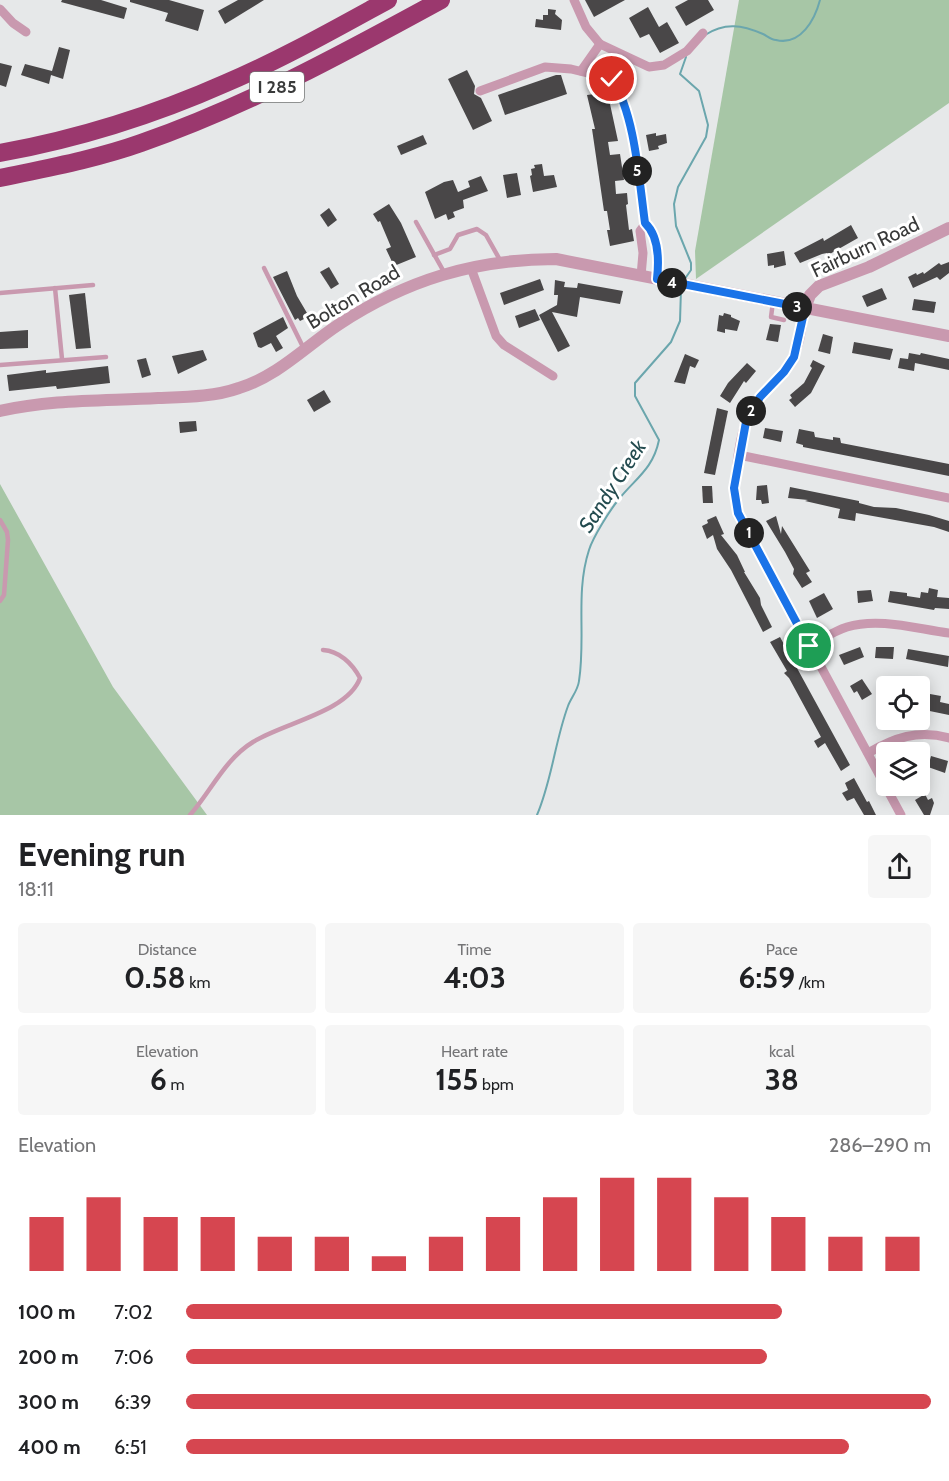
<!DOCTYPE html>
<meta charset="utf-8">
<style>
body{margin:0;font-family:Cabin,sans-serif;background:#f6f6f6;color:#202124;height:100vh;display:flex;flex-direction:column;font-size:22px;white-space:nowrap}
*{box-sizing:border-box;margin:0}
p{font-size:20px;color:#757577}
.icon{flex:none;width:33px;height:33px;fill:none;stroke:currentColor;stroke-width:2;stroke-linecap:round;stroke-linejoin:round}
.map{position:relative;height:815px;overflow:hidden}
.side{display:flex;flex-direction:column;background:#fff;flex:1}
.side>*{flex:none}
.tools{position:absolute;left:876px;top:676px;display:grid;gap:12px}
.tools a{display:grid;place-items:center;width:54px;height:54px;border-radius:6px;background:#fff;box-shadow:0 3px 15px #0003;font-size:30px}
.pin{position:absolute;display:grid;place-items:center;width:51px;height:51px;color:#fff;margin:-26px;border:3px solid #fff;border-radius:50%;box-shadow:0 2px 6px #0007}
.km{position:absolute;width:30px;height:30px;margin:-15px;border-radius:50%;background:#222;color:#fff;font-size:16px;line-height:30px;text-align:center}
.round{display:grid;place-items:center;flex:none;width:63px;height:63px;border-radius:6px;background:#f6f6f6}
.headline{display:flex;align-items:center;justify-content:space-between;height:102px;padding:0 18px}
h1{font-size:33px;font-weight:800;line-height:45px}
.stats{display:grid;grid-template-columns:repeat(3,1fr);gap:9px;height:102px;padding:6px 18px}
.stats div{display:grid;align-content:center;border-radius:6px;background:#f6f6f6;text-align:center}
.stats b{font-size:30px;font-weight:800}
.stats small{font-size:16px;font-weight:400}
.stats p{font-size:16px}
.chart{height:168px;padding:12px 18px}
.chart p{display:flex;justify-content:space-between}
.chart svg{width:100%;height:108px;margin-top:6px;stroke:#d64650;stroke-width:6}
ul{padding:0 18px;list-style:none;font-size:20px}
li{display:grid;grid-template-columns:96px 72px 1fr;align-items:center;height:45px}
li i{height:15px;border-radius:8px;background:#d64650}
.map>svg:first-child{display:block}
</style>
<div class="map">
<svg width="949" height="815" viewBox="0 0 949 815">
<rect width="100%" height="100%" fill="#e6e8e9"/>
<g fill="#a7c6a6">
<polygon points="739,0 949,0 949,103 696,279 695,251"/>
<polygon points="0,484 113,687 207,815 0,815"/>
</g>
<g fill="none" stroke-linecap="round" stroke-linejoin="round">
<g stroke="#6ba6ad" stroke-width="2">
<path d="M705,35C725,22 742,25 763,34C767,36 771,40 776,40C801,46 815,19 820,0"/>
<polyline points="684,280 691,270 691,263 676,226 674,204 678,187 706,137 708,125 699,91 680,74 686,57"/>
<path d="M537,815C552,780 555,741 568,706C571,698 578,690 579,681C586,637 575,593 589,550C593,537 610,510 619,499C636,478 653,469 659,440L635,396V383L671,342L680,321L681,289"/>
</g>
</g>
<g fill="#494748">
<polygon points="62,0 101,0 127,8 124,19 61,2"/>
<polygon points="130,0 169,0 204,10 198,31 165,21 168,13 130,2"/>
<polygon points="238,0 264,0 225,24 218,11"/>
<polygon points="585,0 625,0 594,17"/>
<polygon points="688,0 708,0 714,10 686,26 675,7"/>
<polygon points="648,7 659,27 667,22 679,43 660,53 649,34 640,38 629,18"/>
<polygon points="548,9 556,10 555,14 562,20 561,30 535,27 536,19 543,20 543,15 548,15"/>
<polygon points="59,47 70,50 63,79 51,75 49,84 21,75 25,64 52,71"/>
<polygon points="0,63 12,66 6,87 0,85"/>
<polygon points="467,70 475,86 474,94 481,98 492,121 473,130 448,79"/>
<polygon points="556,75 561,75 567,94 505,115 498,95"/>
<polygon points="611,92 613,104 610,104 618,141 608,142 610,155 620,154 624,180 615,181 616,194 627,193 628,204 626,205 629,230 632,229 634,241 610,246 607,230 610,230 607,211 604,211 592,129 595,129 587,95"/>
<polygon points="656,133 656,136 666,134 667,143 658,146 659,149 649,151 646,135"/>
<polygon points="423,135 427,144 401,155 397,146"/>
<polygon points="542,164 544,176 554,175 557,187 533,192 530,176 532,175 531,169 535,168 534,165"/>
<polygon points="517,173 521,195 507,198 503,175"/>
<polygon points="481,176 488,191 463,200 464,208 453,212 455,217 448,220 446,214 435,219 425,192 444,182 453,180 458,192 470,187 468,181"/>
<polygon points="389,204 401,223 416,257 394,266 386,249 391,247 380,221 378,222 373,214"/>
<polygon points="329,208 337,220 328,227 320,215"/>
<polygon points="851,225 858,238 828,255 827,253 822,254 800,263 794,253 823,238 824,241"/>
<polygon points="784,251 786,265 774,268 774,265 768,266 767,254"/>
<polygon points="949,262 949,273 940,280 937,277 913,288 908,277 916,273 917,275 923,272 924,274 939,263 941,265"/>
<polygon points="329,267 339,284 331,289 320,272"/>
<polygon points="287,271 297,296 307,313 304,315 306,318 300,321 298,318 295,320 273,277"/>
<polygon points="540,279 544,290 504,305 500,293"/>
<polygon points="555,280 565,282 564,287 577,288 578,283 623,291 620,304 580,297 577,317 552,312 570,346 558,352 539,315 557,305 558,295 554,295"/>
<polygon points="882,288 887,299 867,307 862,296"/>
<polygon points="85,293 91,348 76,349 69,295"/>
<polygon points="914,299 936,302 934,313 912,310"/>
<polygon points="535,309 540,320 519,328 515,316"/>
<polygon points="724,313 731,315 731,317 740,321 737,331 725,329 725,333 717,331 719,315 723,316"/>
<polygon points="283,317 288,328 276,336 283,348 276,352 271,343 261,348 258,347 253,333"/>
<polygon points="770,324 781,325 778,342 766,340"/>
<polygon points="28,330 28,348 0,349 0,332"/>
<polygon points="823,334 833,337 830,354 818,351"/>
<polygon points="854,342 893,349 890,360 852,353"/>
<polygon points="203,350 207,360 178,374 172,356"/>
<polygon points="909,353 920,355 921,353 949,359 949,370 915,363 914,371 898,368 900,358 908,359"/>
<polygon points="685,354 699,360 695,368 690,366 685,384 674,382"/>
<polygon points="146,358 151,375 142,378 137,360"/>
<polygon points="813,360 825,366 811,393 795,407 789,400 792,398 790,395 804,383 812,368 810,366"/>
<polygon points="747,363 756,371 746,383 744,381 730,403 720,396 728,383"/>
<polygon points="108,366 110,383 57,389 56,386 9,391 7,375 46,370 46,373"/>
<polygon points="324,390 331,402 314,412 307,400"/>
<polygon points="717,408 728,411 715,475 704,473"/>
<polygon points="196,421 197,431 180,433 179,422"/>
<polygon points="765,428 783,431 781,442 763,438"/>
<polygon points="799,429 814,432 815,437 833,440 833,437 840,438 841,443 949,464 949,476 803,447 803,445 796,443"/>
<polygon points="767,485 769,503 762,504 761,500 756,500 757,486"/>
<polygon points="702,486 712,486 713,503 703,503"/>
<polygon points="790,487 859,501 859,503 874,507 896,508 929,515 949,521 949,532 934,527 856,513 855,521 838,518 840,509 805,501 808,500 788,498"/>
<polygon points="716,516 724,534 721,535 737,555 745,572 744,572 760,598 761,605 772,627 763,632 731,570 717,549 713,535 707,539 702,526 708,523 707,520"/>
<polygon points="776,516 781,534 782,526 810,571 806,573 812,582 802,588 793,574 794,569 785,552 766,521"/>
<polygon points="929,588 938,590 937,597 949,598 949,609 935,608 934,610 888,602 890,591 907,593 907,596 920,598 921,592 928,593"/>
<polygon points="871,590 873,601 858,603 857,591"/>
<polygon points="824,593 833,609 817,618 809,601"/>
<polygon points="780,637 850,765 841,771 825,743 818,748 814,741 821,737 789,678 784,673 787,671 770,642"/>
<polygon points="860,647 864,657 844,665 839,655"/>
<polygon points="876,647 894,647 893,659 875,658"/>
<polygon points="908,649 949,656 948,667 906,659"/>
<polygon points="862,679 872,694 862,700 857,691 854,693 850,686"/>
<polygon points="930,694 941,696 940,702 949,704 949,715 920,709 920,702 929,702"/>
<polygon points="931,756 948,761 945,773 928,767"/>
<polygon points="854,778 867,802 869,801 876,815 864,815 854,798 847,801 842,793 848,790 845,783"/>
<polygon points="925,794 928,800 932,798 934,803 930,815 924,815 915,800"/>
</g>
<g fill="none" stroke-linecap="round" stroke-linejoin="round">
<g stroke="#c999af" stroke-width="4.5">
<polyline points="416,222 444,272"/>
<polyline points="434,255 450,249 458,235 477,229 486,235 500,260"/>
<polyline points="264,268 304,349"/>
<polyline points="55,288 62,359"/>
<polyline points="0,293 93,285"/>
<polyline points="773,302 771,317 784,320"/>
<polyline points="0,365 106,357"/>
<polyline points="0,520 7,532 8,540 4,595 0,601"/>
<path d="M190,815C211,791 225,759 253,742C283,723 348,712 360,678C352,663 339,651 323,650"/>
</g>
<g stroke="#c999af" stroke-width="9">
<polyline points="574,0 586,27 600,44 649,67 664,65 687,51 703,33"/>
<polyline points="0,9 13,23 26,32"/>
<polyline points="581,71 600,44"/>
<path d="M480,91L545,67L571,69L612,79C635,114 639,180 646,223C659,236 659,261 657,280"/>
<polyline points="471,268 496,336 504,345 553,376"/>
<polyline points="641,276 643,253 640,231 646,223"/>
<path d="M805,308C802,325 801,343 793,358C783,376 766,388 754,404C739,427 731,487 738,513L901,815"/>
<polyline points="739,455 949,498"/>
<path d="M809,646C821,640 834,631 847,627C879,617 917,629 949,633"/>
<path d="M868,753C894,738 918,729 949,738"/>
</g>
<g stroke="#c999af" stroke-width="12">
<polyline points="805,308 810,295 819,286 869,267 949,228"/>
<path d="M0,411C51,399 106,401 158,398C185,397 214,397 239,388C278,376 305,347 338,325C406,280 475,259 556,259L949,336"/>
</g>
<g stroke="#9b386e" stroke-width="18">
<path d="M0,153C77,139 154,115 226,83C282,59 335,29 388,0"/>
<path d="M0,178C47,168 96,159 141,143C247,106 344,53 441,0"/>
</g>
</g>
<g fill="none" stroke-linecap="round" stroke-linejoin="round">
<defs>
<path id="route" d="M612,79C635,114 639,180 645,223C659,236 659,261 657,279L805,308L794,357L784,372L760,397L746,422L734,488L738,513L809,646"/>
</defs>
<use href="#route" stroke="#fff" stroke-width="12"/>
<use href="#route" stroke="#1a73e8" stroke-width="8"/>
</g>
<g text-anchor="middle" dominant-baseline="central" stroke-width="6" stroke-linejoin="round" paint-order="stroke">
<rect fill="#fff" stroke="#747575" stroke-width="1.5" x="250" y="72" width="54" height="30" rx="4.5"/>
<g font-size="18" font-weight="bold" fill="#393a3a">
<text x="277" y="87">I 285</text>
</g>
<g font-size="20" fill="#393a3a" stroke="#fff">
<text transform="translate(865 247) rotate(-25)">Fairburn Road</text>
<text transform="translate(353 297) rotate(-31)">Bolton Road</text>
</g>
<g font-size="21" font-style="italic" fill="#234b4f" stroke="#fff">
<text transform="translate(612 486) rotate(-57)">Sandy Creek</text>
</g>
</g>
</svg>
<div class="tools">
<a><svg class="icon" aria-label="locate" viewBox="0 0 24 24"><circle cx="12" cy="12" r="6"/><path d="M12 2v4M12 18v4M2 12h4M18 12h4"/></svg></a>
<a><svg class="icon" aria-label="layers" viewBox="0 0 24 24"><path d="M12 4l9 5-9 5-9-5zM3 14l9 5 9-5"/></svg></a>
</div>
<div class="pin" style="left:809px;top:646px;background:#1e9e55"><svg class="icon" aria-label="arrive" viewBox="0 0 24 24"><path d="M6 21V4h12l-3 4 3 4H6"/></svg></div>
<div class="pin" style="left:612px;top:79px;background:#d93025"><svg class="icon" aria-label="check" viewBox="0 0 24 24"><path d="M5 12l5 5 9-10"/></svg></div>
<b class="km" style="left:749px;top:533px">1</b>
<b class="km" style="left:751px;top:411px">2</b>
<b class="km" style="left:797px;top:307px">3</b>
<b class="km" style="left:672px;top:283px">4</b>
<b class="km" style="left:637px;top:171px">5</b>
</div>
<section class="side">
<div class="headline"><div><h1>Evening run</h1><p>18:11</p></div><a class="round"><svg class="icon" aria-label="share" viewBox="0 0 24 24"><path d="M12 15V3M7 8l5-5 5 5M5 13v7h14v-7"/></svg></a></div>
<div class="stats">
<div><p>Distance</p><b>0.58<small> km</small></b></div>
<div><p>Time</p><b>4:03</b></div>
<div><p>Pace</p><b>6:59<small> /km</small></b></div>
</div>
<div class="stats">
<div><p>Elevation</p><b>6<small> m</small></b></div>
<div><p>Heart rate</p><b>155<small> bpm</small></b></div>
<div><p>kcal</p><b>38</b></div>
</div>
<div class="chart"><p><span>Elevation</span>286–290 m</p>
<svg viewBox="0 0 160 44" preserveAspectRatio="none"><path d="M5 44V22M15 44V14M25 44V22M35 44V22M45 44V30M55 44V30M65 44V38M75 44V30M85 44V22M95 44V14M105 44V6M115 44V6M125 44V14M135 44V22M145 44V30M155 44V30"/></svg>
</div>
<ul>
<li><b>100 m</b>7:02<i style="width:80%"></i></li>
<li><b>200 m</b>7:06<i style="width:78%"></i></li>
<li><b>300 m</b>6:39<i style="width:100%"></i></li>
<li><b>400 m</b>6:51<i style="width:89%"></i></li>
</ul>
</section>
